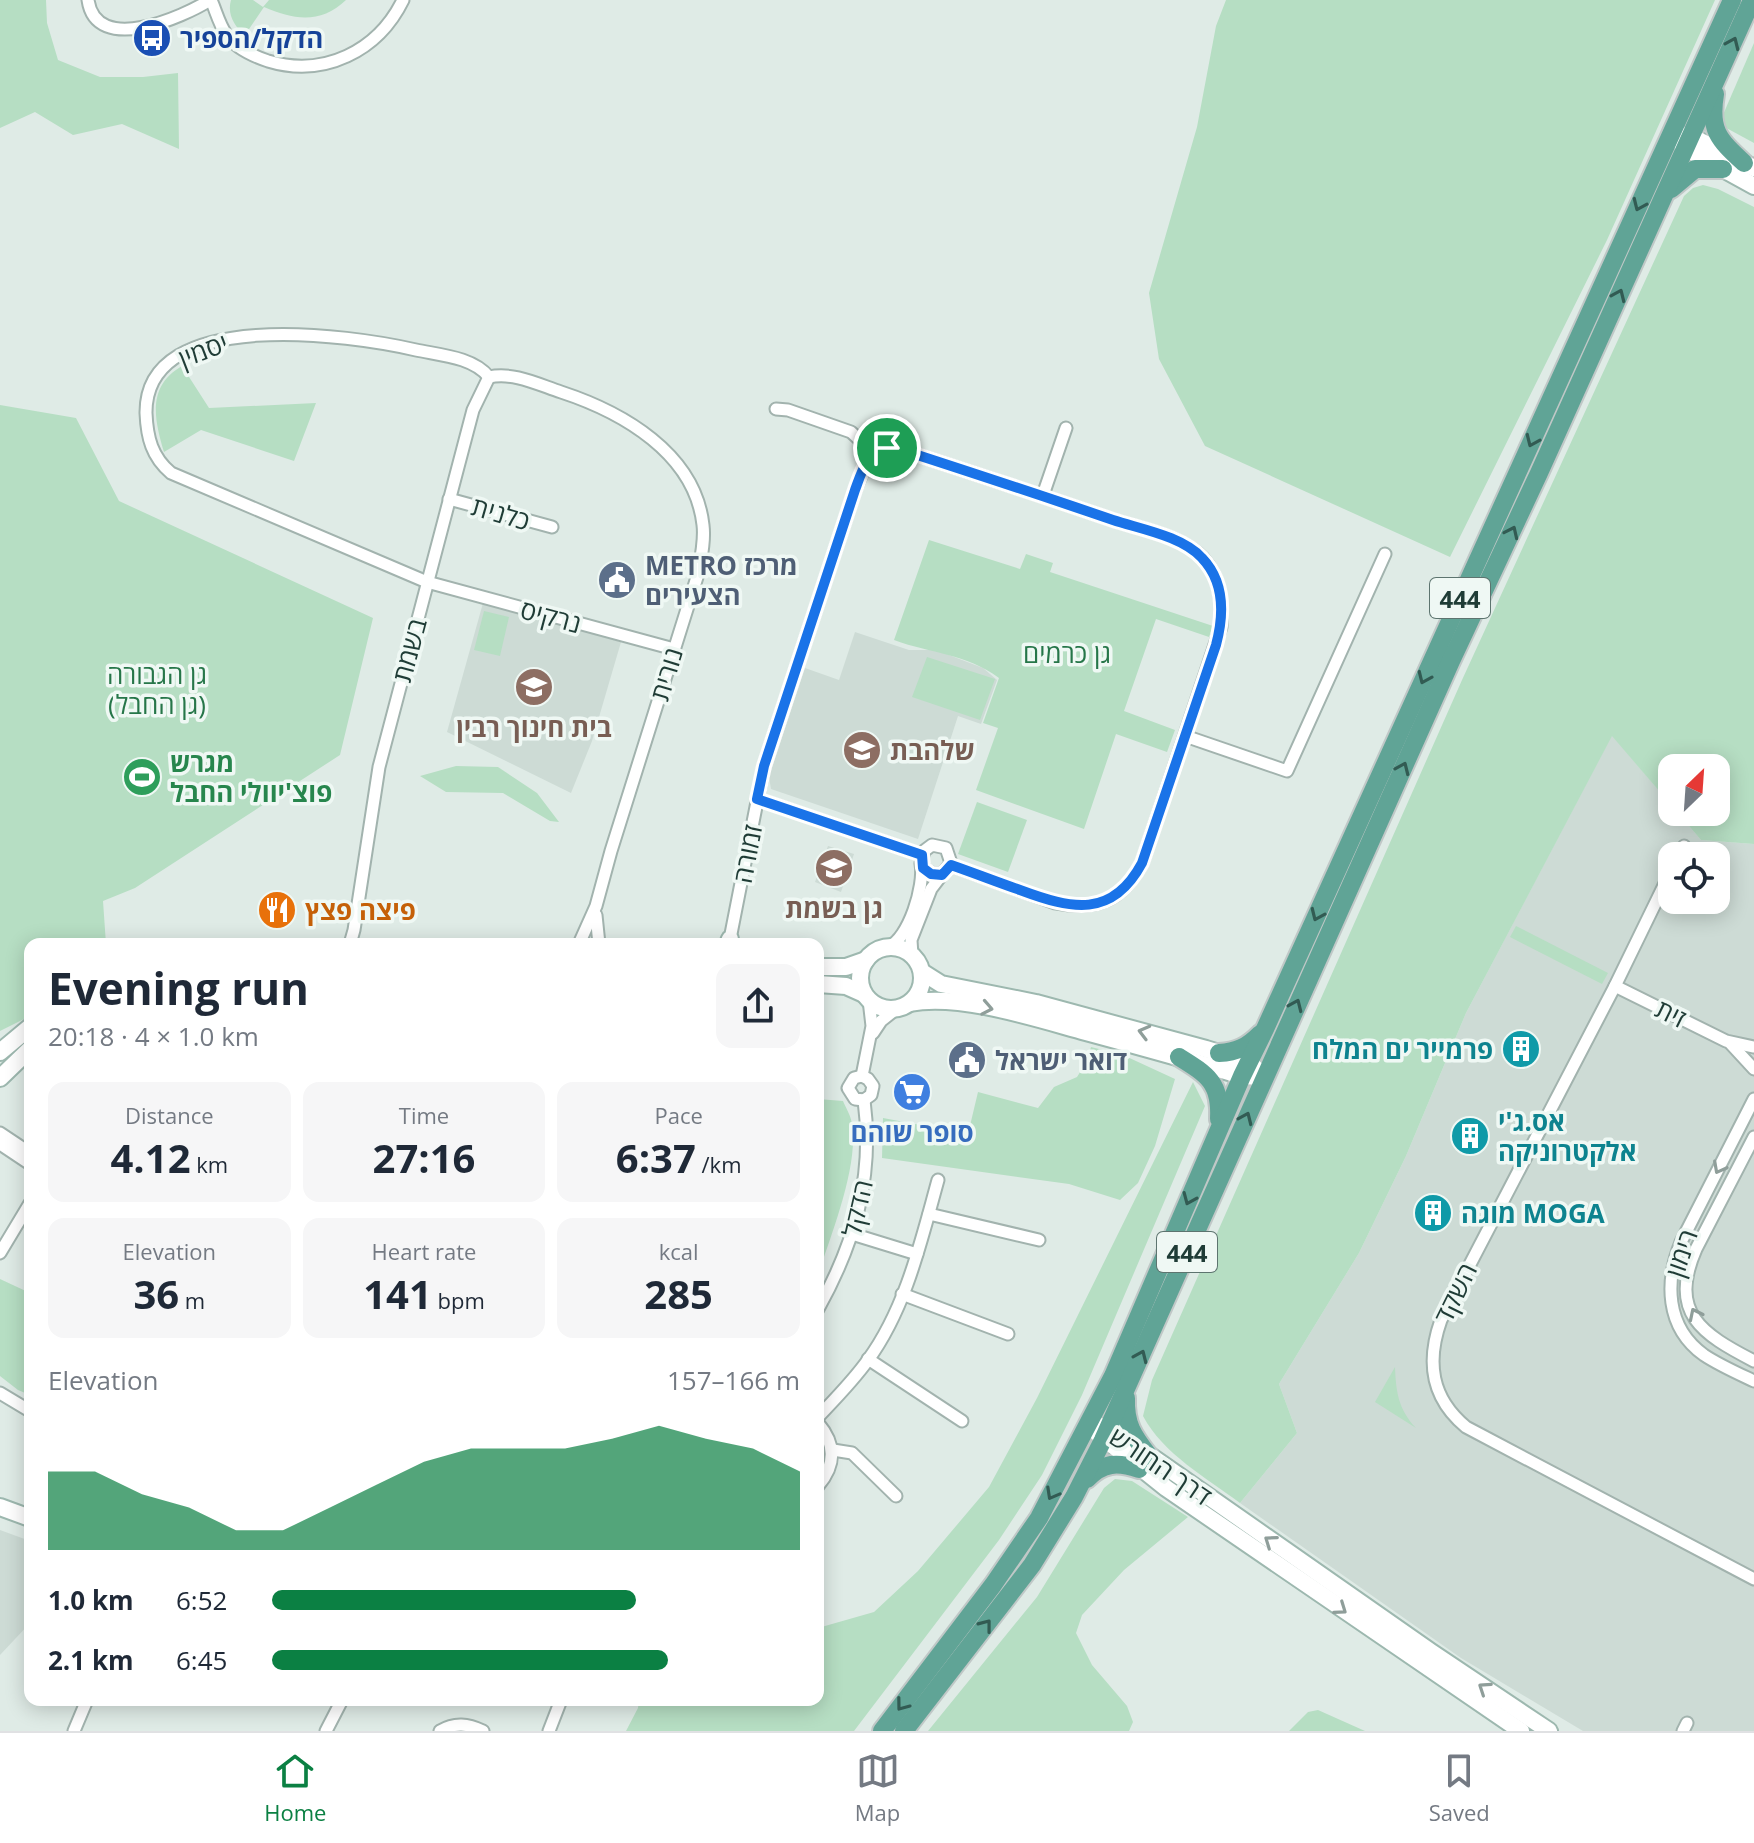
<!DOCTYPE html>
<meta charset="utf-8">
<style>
body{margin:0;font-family:"Open Sans","Noto Sans Hebrew",sans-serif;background:#f6f6f7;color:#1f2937;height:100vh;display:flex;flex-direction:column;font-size:30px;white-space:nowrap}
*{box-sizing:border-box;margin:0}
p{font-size:26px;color:#747a83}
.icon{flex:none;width:44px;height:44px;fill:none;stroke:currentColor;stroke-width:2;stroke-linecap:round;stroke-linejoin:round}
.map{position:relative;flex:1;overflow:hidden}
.panel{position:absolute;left:24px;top:938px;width:800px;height:768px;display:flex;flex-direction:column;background:#fff;border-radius:16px;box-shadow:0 4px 20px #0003}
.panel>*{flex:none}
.needle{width:52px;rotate:25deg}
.fabs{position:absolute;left:1658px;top:754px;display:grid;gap:16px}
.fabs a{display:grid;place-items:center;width:72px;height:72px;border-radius:16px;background:#fff;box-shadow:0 4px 20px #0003;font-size:40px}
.pin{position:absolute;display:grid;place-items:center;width:68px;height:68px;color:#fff;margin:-34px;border:4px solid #fff;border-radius:50%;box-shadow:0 2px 8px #0007}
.round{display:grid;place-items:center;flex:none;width:84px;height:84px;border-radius:16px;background:#f6f6f7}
.head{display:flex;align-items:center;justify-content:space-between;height:136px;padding:0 24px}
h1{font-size:44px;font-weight:700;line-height:60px}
.metrics{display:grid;grid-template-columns:repeat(3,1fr);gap:12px;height:136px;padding:8px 24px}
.metrics div{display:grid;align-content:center;border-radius:16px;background:#f6f6f7;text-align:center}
.metrics b{font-size:40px;font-weight:700}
.metrics small{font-size:22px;font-weight:400}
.metrics p{font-size:22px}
.chart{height:224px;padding:16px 24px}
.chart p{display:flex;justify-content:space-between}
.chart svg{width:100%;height:144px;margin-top:8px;fill:#0b8043;opacity:.7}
ul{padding:0 24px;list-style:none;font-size:26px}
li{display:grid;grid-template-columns:128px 96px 1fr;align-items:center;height:60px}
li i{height:20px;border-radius:10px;background:#0b8043}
.menu{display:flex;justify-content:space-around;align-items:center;height:112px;border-top:2px solid #e0e1e3;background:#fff;font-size:22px;color:#747a83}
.menu a{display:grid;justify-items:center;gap:4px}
.menu .active{color:#0b8043}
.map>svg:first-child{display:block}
</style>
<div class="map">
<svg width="1754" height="1731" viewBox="0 0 1754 1731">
<rect width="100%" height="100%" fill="#dfebe6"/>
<g fill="#cddbd5" fill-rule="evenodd">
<polygon points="483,603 621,642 592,741 571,793 447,732"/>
<polygon points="855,632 909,650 936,650 983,668 997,680 981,724 958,716 918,839 771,789 769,777 805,668 839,680"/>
<path d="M1612,735L1672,806V812H1677L1701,840L1754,844V1731H1583L1461,1658L1240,1503L1297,1433L1279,1384L1359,1253L1406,1156L1466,1013ZM1672,856H1716V900H1672Z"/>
<polygon points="828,846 854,854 841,892 815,882"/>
<polygon points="0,1530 30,1541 30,1623 0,1655"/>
</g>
<g fill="#b6dec3">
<polygon points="0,0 46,0 47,23 58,60 100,77 143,77 178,73 179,149 122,124 73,135 35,112 0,128"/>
<path d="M231,0H253L263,7L269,0H346C321,24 294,20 264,7L245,35C234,26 227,14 231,0Z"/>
<polygon points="1226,0 1715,0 1607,240 1450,557 1205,446 1159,359 1149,293 1197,127 1216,26"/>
<polygon points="1754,43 1754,143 1719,124"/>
<path d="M1703,185L1718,189L1754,207V844L1701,840L1677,812H1716V768H1672V806L1612,736L1466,1013L1406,1156L1359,1253L1279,1384L1297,1433L1240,1503C1207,1478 1163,1454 1143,1416L1152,1380L1462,680L1684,196L1693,188Z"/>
<path d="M182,366L209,408L316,403L294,461L201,430L164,452C154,419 147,386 182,366Z"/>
<polygon points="0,405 76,418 119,501 373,618 340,755 135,888 103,901 106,944 30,944 30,1016 0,1031"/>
<path d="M929,540L1020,569L1026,554L1053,563L1050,572L1213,626L1209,637L1156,619L1124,711L1175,730L1167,752L1116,734L1084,829L976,790L998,728L983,723L999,678C965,653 932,654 894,640Z"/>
<polygon points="484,611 509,617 500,656 474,650"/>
<polygon points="927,657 995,679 980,720 912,697"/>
<polygon points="456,766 498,767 537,793 559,822 550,821 503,793 446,792 420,776"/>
<polygon points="977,802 1027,820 1008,872 958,854"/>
<polygon points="1516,926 1608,973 1602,984 1510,937"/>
<polygon points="1091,1047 1123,1055 1175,1079 1155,1146 1138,1183 1120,1200 1069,1184 882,1158 883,1118 968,1134 978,1092 1038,1108 1054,1087 1077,1077 1087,1061"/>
<polygon points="1193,1082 1205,1106 1082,1395 1042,1475 999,1540 854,1731 626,1731 638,1708 639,1700 818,1700 818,1628 874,1612 918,1571 989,1487 1037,1398"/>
<path d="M818,1099L843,1101C846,1108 851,1116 852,1124C859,1166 831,1235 818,1275Z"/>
<polygon points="0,1279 30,1293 30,1395 18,1390 0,1376"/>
<path d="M1395,1367C1396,1391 1398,1409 1416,1428L1375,1402Z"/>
<polygon points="1115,1479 1132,1481 1188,1517 1124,1570 1082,1615 1076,1633 1092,1665 1127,1706 1133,1722 1129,1731 928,1731 1037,1597 1104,1488"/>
<polygon points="1318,1710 1365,1731 1289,1731 1308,1712"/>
</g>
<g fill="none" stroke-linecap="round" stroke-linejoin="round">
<defs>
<g id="street">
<path d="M88,0C96,56 183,17 210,0"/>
<path d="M211,0C216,11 219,24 226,34C235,48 253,56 268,61C324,78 378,51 403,0"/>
<path d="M489,377C473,357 440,355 416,350C351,335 145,305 146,413C147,438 152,457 171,473L427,582L674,649"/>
<path d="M489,377C514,372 537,384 561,392C622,412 695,453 703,525C705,541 701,558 698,574L611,851L596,906L579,944"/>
<path d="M776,409L788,410L851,432L874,453L887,448L902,450C973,473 1043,496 1113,520C1140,529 1182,536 1203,558C1221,578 1222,602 1221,627L1142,863C1122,901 1097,911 1055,903L951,865"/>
<polyline points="1043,495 1066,428"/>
<polyline points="449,499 552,527"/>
<polyline points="1185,736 1287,771 1385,554"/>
<polyline points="757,799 922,855"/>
<polyline points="1679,856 1684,846"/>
<path d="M1672,869L1615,986L1441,1320C1426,1362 1431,1398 1466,1427L1754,1579"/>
<polyline points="596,915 599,944"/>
<polyline points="730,939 764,766 855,490 866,464 874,453"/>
<polyline points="350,944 354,930 379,767 473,410 489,377"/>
<path d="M888,947C909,939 925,885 921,864"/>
<polyline points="912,955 911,940 931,889 951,863 946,848 932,845 924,851 921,863 927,872 942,875"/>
<polyline points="1615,986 1726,1041 1754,1047"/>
<polyline points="873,1033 881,1021 896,1009"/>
<polyline points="1730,1043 1754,1069"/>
<polyline points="862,1076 872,1026 869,1000"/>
<polyline points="862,1076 854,1078 848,1088 855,1099 864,1100"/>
<polyline points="862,1076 868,1079 873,1086 871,1095 864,1100"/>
<path d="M1754,1099L1681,1242C1665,1281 1665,1327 1704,1355C1719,1365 1737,1373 1754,1381"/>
<polyline points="0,1133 30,1153"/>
<path d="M1754,1137L1696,1249C1668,1313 1702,1334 1754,1361"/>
<polyline points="0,1144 30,1164"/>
<polyline points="929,1214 1039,1240"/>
<polyline points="852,1234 917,1254"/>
<polyline points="0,1253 30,1203"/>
<polyline points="902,1294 1008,1334"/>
<path d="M818,1309C855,1243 874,1176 864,1100"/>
<polyline points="868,1359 962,1421"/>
<polyline points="0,1393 30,1411"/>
<path d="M818,1417C835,1399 853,1381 868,1360C906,1308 921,1241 938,1180"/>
<path d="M818,1423C836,1444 836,1465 818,1486"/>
<polyline points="833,1450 852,1453 896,1496"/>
<polyline points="74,1731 87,1700"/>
<polyline points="326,1731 342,1700"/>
<path d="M440,1731C455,1722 468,1724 483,1731"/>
<polyline points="549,1731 561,1700"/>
<polyline points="1683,1731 1687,1723"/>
</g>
<g id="secondary">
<polyline points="1679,135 1690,136 1754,168"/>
<polyline points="1678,140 1685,148 1754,186"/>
<polyline points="728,944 730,939"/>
<circle cx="891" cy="978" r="31"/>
<polyline points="818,967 846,967 866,960"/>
<polyline points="922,972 941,984 1036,1003 1206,1049 1249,1062 1257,1070"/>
<polyline points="818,984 846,986 864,994"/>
<path d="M910,1003C960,993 1038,1019 1086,1032C1138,1046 1190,1060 1242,1076L1264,1077"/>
<polyline points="0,1052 30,1027"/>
<polyline points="0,1078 30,1049"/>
<polyline points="1098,1426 1109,1427 1431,1652 1549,1731"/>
<polyline points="1096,1432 1166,1488 1521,1731"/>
<polyline points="0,1507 30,1518"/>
</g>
<g id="primary">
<path d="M1715,94C1709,130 1718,139 1744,163"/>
<polyline points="1671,189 1695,169 1723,169"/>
<path d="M1219,1053C1237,1052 1247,1047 1260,1034"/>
<path d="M1179,1057C1208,1075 1221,1083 1219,1119"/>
<path d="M1126,1398C1125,1424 1133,1436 1149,1456"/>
<path d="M1087,1479C1103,1462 1118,1462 1139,1469"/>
<polyline points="882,1731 993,1585 1039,1518 1113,1376 1242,1076 1265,1029 1732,0"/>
<polyline points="904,1731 1032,1565 1074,1497 1103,1440 1451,661 1539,473 1752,0"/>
</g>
</defs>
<use href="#street" stroke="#a2b3ae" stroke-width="15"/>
<use href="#secondary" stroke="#9db8af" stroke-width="20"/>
<use href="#primary" stroke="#c0c8c7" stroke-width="22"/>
<use href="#street" stroke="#fff" stroke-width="11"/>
<use href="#secondary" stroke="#fff" stroke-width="16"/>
<use href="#primary" stroke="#60a496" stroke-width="18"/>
</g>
<defs><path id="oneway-chevron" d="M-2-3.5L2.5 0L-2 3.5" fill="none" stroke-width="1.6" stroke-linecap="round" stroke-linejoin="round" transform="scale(2)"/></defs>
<g stroke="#325b53">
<use href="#oneway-chevron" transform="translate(1733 43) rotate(-66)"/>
<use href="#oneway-chevron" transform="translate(1639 205) rotate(114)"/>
<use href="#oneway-chevron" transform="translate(1619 295) rotate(-66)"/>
<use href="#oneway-chevron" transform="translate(1532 441) rotate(114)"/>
<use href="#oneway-chevron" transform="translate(1512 532) rotate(-65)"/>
<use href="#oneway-chevron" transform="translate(1424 678) rotate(114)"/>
<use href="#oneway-chevron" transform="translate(1403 768) rotate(-66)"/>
<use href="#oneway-chevron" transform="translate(1317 915) rotate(114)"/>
<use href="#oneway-chevron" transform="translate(1296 1005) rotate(-66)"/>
<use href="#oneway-chevron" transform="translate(1246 1118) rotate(-66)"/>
<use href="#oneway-chevron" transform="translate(1189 1199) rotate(113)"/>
<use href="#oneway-chevron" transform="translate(1141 1356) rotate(-66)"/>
<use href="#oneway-chevron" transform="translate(1052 1494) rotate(119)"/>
<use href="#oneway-chevron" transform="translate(986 1625) rotate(-52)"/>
<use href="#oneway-chevron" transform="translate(902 1705) rotate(127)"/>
</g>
<g stroke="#8f9e9a">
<use href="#oneway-chevron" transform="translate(987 1008) rotate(11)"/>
<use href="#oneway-chevron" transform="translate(1144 1032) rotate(-165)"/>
<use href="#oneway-chevron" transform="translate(1719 1168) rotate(118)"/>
<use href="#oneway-chevron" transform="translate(1695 1314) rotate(-116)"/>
<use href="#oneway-chevron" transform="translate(1270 1541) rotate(-145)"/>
<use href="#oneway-chevron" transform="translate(1341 1609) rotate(35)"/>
<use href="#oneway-chevron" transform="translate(1484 1688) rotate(-146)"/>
</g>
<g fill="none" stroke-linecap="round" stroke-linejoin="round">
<defs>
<path id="route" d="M887,448L902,450C973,473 1043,496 1113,520C1140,529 1182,536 1202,558C1225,582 1224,615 1216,645L1142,863C1112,919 1071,909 1020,890C997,882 974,873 951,865L942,875L931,874L923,868L922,855L757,799L764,766L855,490C862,471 866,454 887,448Z"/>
</defs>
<use href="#route" stroke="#fff" stroke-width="16"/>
<use href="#route" stroke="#1a73e8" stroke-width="10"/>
</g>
<defs>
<symbol id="bus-disc" viewBox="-11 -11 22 22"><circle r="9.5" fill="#1a4fb4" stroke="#eff8f4"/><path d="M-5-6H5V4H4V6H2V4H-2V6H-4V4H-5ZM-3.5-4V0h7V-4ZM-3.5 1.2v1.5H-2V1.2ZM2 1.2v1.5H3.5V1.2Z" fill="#fff"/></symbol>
<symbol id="civic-disc" viewBox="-11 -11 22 22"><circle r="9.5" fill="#5c6f8a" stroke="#eff8f4"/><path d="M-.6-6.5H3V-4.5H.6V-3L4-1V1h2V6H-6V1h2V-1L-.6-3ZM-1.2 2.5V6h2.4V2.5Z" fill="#fff"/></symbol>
<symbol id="school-disc" viewBox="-11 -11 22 22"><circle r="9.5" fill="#8d6e63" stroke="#eff8f4"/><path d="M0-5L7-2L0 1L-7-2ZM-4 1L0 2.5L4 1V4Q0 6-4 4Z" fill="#fff"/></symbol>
<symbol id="stadium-disc" viewBox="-11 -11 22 22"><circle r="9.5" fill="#2e9e5b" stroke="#eff8f4"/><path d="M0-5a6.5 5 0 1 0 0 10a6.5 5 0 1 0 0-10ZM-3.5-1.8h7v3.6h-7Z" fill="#fff"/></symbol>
<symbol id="restaurant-disc" viewBox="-11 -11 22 22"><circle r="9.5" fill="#e8710a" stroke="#eff8f4"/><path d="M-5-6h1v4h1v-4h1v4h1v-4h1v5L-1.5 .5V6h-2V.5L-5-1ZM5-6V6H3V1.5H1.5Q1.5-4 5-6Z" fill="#fff"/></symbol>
<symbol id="building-disc" viewBox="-11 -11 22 22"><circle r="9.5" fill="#0f9aa8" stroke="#eff8f4"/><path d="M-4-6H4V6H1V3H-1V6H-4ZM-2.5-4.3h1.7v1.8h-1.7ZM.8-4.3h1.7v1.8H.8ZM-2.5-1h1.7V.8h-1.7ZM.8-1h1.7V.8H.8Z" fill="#fff"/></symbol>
<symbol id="supermarket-disc" viewBox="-11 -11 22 22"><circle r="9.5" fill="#3f7fe0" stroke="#eff8f4"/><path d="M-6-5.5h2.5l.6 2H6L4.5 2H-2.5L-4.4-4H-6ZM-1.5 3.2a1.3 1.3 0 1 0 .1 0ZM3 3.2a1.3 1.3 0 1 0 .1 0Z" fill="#fff"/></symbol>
</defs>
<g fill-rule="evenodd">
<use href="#bus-disc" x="130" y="16" width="44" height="44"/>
<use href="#civic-disc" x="595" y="558" width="44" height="44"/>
<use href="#school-disc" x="512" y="665" width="44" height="44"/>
<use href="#school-disc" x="840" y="728" width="44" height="44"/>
<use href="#stadium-disc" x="120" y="755" width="44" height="44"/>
<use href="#school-disc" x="812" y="846" width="44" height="44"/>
<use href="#restaurant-disc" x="255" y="888" width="44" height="44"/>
<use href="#building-disc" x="1499" y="1027" width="44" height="44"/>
<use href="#civic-disc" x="945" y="1038" width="44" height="44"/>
<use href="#supermarket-disc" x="890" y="1070" width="44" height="44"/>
<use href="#building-disc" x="1448" y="1114" width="44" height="44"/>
<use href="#building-disc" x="1411" y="1191" width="44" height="44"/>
</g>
<g text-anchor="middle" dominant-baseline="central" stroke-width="7" stroke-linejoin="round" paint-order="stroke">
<g fill="#eff8f4" stroke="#5d746f" stroke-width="2">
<rect x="1430" y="578" width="60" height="40" rx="6"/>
<rect x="1157" y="1232" width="60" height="40" rx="6"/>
</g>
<g font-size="24" font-weight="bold" fill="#1f3c36">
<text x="1460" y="598">444</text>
<text x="1187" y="1252">444</text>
</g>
<g font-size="26" font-weight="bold" fill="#164399" stroke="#eff8f4" text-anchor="start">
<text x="180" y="38">הדקל/הספיר</text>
</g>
<g font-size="26" fill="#1f3c36" stroke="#eff8f4">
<text transform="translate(203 350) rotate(-21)">יסמין</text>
<text transform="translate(501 513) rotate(16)">כלנית</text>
<text transform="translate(551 616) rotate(15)">נרקיס</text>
<text transform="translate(409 650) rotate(-75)">בשמת</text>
<text transform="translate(666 674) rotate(-73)">נורית</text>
<text transform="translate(747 854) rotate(-79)">זמורה</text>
<text transform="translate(1671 1013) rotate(26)">זית</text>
<text transform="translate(857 1208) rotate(-77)">הדקל</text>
<text transform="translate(1681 1253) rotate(-71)">רימון</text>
<text transform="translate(1455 1293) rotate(-64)">השקד</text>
<text transform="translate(1161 1466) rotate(34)">דרך החורש</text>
</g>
<g font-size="26" font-weight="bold" fill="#4e5e75" stroke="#eff8f4" text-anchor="start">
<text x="645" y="565">METRO מרכז<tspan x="645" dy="30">הצעירים</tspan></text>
<text x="995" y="1060">דואר ישראל</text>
</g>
<g font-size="26" fill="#267649" stroke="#eff8f4">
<text x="1067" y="653">גן כרמים</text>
<text x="157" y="674">גן הגבורה<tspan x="157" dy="30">(גן החבל)</tspan></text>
</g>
<g font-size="26" font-weight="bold" fill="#785e54" stroke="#eff8f4">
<text x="534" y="727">בית חינוך רבין</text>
<text x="890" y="750" text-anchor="start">שלהבת</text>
<text x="834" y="908">גן בשמת</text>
</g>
<g font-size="26" font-weight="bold" fill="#27864d" stroke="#eff8f4" text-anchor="start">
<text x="170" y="762">מגרש<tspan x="170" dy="30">פוצ'יוולי החבל</tspan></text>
</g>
<g font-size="26" font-weight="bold" fill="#c56008" stroke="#eff8f4" text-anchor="start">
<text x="305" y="910">פיצה פצץ</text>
</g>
<g font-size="26" font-weight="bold" fill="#0d838f" stroke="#eff8f4" text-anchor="start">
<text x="1493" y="1049" text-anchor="end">פרמייר ים המלח</text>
<text x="1498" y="1121">אס.ג'י<tspan x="1498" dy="30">אלקטרוניקה</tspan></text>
<text x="1461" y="1213">מוגה MOGA</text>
</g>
<g font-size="26" font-weight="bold" fill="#366cbe" stroke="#eff8f4">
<text x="912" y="1132">סופר שוהם</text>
</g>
</g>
</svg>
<div class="fabs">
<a><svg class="needle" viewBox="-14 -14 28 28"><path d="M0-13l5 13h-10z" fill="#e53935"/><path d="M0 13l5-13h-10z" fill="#747a83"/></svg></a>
<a><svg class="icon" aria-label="locate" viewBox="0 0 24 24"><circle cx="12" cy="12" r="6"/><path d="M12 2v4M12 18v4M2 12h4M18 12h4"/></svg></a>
</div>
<div class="pin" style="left:887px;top:448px;background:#1e9e55"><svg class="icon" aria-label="arrive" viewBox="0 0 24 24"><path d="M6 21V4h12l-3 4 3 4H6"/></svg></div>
<section class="panel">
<div class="head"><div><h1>Evening run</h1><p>20:18 · 4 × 1.0 km</p></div><a class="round"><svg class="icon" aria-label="share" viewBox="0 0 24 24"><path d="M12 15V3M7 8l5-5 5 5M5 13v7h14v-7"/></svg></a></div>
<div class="metrics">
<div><p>Distance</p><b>4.12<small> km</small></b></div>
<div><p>Time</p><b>27:16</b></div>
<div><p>Pace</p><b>6:37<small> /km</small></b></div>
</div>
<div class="metrics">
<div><p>Elevation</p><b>36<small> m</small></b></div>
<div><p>Heart rate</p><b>141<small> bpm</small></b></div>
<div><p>kcal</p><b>285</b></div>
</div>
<div class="chart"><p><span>Elevation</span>157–166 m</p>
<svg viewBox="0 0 160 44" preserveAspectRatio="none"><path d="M0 44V20L10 20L20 27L30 31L40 38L50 38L60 31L70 24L80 17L90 13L100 13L110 13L120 10L130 6L140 10L150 13L160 20V44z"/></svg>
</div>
<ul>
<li><b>1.0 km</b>6:52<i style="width:69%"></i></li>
<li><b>2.1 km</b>6:45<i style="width:75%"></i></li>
</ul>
</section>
</div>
<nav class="menu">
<a class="active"><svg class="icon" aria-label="home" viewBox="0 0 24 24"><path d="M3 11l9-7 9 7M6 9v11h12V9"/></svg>Home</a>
<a><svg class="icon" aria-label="map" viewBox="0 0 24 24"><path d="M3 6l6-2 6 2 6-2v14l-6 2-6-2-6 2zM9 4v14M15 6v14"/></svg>Map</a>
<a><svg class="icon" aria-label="saved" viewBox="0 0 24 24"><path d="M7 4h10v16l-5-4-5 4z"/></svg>Saved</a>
</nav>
